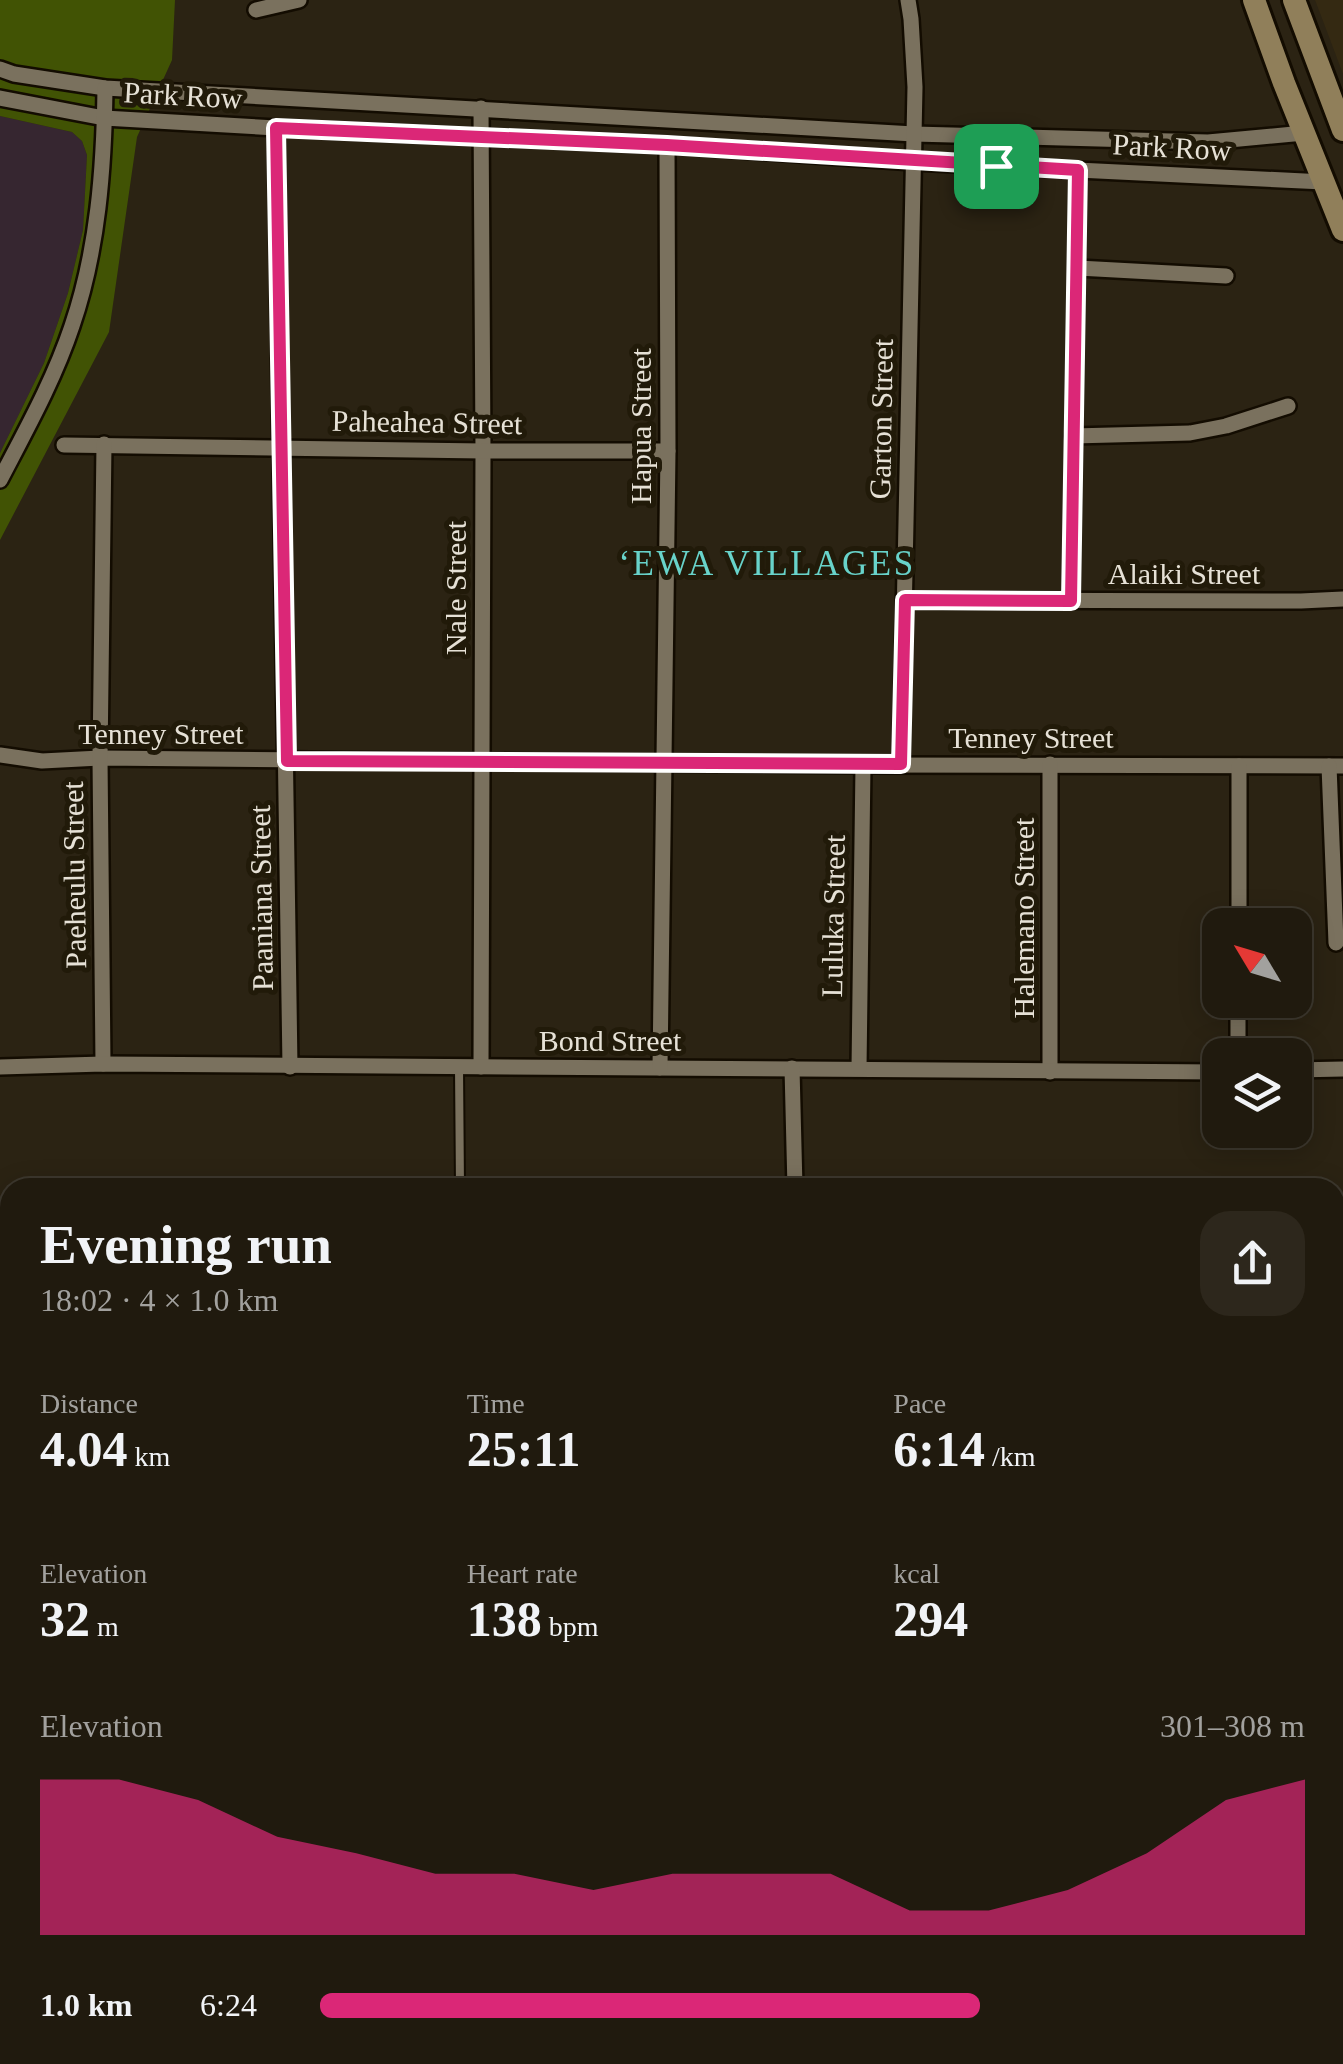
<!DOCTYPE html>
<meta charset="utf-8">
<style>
body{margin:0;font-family:Georgia,serif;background:#2d271c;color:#f1f3f6;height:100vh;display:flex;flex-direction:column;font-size:38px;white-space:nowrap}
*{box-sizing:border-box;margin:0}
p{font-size:32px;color:#a2a19e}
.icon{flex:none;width:55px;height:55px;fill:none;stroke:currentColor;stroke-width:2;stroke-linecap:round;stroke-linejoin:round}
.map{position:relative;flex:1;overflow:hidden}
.side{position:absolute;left:0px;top:1178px;width:1345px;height:888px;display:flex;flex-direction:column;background:#201a0e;border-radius:30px 30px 0 0;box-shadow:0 5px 25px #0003,0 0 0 2px #3d382e}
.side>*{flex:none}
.needle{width:65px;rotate:308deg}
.tools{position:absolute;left:1202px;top:908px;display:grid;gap:20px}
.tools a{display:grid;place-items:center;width:110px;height:110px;border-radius:20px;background:#201a0e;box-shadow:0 5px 25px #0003,0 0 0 2px #3d382e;font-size:50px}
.pin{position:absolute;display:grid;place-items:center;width:85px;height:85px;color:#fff;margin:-42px;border-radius:20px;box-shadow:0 5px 15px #0006}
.round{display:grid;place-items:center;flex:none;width:105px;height:105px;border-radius:30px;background:#2d271c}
.overview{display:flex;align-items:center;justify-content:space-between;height:170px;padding:0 40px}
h1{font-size:55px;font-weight:600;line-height:75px}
.figures{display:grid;grid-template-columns:repeat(3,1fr);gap:15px;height:170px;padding:10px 40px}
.figures div{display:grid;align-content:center}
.figures b{font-size:50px;font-weight:600}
.figures small{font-size:28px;font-weight:400}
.figures p{font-size:28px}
.chart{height:280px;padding:20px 40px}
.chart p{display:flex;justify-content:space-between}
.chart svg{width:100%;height:180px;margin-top:10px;fill:#db2777;opacity:.7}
ul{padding:0 40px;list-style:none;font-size:32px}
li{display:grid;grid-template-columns:160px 120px 1fr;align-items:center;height:75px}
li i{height:25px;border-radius:12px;background:#db2777}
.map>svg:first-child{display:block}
</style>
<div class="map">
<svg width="1343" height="2064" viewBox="0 0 1343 2064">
<rect width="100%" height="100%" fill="#2b2313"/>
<polygon fill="#362630" points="0,116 72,132 82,141 87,155 83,230 68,293 44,363 0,453"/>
<polygon fill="#342912" points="1315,0 1343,0 1343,74 1320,13"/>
<g fill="#415304">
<polygon points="0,0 175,0 172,60 137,137 109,332 0,540 0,453 44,363 68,293 83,230 87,155 82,141 72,132 0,116"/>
<polygon points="1343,1584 1343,1929 1335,1932 1335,1586"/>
<rect x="0" y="1646" width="10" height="281"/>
<polygon points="532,2055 1111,2055 1100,2064 532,2064"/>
</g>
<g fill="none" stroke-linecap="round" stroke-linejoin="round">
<defs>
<polyline id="lane" points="459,1067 460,1188"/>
<g id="street">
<polyline points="256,10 299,0"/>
<polyline points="0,69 14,74 105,88 914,134 1208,142 1304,133"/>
<polyline points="0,98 104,118 276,128 667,145 913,162 1324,182"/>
<polyline points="481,108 483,451 481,1067"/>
<polyline points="276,128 290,1067"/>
<polyline points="1078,268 1226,276"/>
<polyline points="1073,436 1190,433 1226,426 1288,406"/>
<polyline points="64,445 483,451 668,451"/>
<path d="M0,480C26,430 54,380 72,326C98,250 104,168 105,88"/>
<polyline points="905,600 1301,601 1343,599"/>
<polyline points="1071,601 1078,170"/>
<polyline points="0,755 42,761 100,758 863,765 1343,766"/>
<polyline points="901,764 915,87 911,19 908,0"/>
<polyline points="1050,764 1050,1072"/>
<polyline points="1329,766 1336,943"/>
<polyline points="1239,925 1239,766"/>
<polyline points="1238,1055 1238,1000"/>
<polyline points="103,1064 100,758 104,444"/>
<polyline points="0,1067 103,1064 1220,1072"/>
<polyline points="660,1068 668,451 667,145"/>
<polyline points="792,1068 795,1188"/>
<polyline points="859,1068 863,765"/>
<polyline points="1295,1070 1343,1069"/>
<polyline points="1335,1232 1343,1232"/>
<polyline points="2,1238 8,1532 10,1532"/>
<polyline points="1335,1533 1343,1533"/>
<polyline points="0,2032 10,2032"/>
<polyline points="190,2055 206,2064"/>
<polyline points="398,2064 401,2055"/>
</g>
<g id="secondary">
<polyline points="1254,0 1284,83 1343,230"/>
<polyline points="1294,0 1343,130"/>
<polyline points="1335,1968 1343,1964"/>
<polyline points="1335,2022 1343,2019"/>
<polyline points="1166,2064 1180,2055"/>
<polyline points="1257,2064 1272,2055"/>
</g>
</defs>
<use href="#lane" stroke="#130c01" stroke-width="12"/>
<use href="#street" stroke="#130c01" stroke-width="20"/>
<use href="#secondary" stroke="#130c01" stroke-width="28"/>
<g stroke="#8f897b" stroke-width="4" stroke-dasharray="5 8" stroke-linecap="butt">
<polyline points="0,1764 10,1769"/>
<polyline points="990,2064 999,2055"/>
</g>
<use href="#lane" stroke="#7a715e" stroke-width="8"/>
<use href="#street" stroke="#7a715e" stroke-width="15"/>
<use href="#secondary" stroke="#907f5a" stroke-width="22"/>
</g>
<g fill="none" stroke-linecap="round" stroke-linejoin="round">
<defs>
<polygon id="route" points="276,128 667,145 1078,170 1071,601 905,600 901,764 287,761"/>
</defs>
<use href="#route" stroke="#fff" stroke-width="20"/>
<use href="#route" stroke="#db2777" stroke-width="12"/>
</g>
<g text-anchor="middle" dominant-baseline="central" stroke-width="10" stroke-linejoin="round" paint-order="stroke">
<g font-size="30" fill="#e6e1d6" stroke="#211a09">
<text transform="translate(183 95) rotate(3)">Park Row</text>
<text transform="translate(1172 147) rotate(3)">Park Row</text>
<text transform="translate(881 419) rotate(-89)">Garton Street</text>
<text transform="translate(427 422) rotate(1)">Paheahea Street</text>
<text transform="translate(640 426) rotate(-90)">Hapua Street</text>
<text x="1184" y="573">Alaiki Street</text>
<text transform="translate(455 588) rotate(-90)">Nale Street</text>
<text x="161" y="733">Tenney Street</text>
<text x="1031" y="737">Tenney Street</text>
<text transform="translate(74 875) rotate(-91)">Paeheulu Street</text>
<text transform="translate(261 898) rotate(-91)">Paaniana Street</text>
<text transform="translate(833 916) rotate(-89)">Luluka Street</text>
<text transform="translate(1023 918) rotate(-90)">Halemano Street</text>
<text x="610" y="1040">Bond Street</text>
</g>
<g font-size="35" letter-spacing="2.5" fill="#68d3ca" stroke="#211a09">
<text x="767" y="563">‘EWA VILLAGES</text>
</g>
</g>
</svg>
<div class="tools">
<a><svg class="needle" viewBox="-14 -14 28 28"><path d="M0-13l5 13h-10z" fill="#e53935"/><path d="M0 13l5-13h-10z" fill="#a2a19e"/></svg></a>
<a><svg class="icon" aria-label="layers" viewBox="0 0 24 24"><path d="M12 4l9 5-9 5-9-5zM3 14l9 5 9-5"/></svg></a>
</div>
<div class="pin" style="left:996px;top:166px;background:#1e9e55"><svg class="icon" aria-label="arrive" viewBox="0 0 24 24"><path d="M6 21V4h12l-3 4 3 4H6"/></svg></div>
<section class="side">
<div class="overview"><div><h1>Evening run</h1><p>18:02 · 4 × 1.0 km</p></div><a class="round"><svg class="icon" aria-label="share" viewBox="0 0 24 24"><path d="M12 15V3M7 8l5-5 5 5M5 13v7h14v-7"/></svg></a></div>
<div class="figures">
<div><p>Distance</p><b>4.04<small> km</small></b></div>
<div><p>Time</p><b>25:11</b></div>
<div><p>Pace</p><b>6:14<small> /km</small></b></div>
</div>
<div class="figures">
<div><p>Elevation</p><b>32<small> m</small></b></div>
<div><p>Heart rate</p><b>138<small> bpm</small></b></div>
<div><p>kcal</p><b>294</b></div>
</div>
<div class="chart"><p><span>Elevation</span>301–308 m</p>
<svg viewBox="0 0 160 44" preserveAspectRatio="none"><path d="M0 44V6L10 6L20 11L30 20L40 24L50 29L60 29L70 33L80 29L90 29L100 29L110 38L120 38L130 33L140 24L150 11L160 6V44z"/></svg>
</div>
<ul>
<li><b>1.0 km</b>6:24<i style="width:67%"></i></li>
</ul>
</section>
</div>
